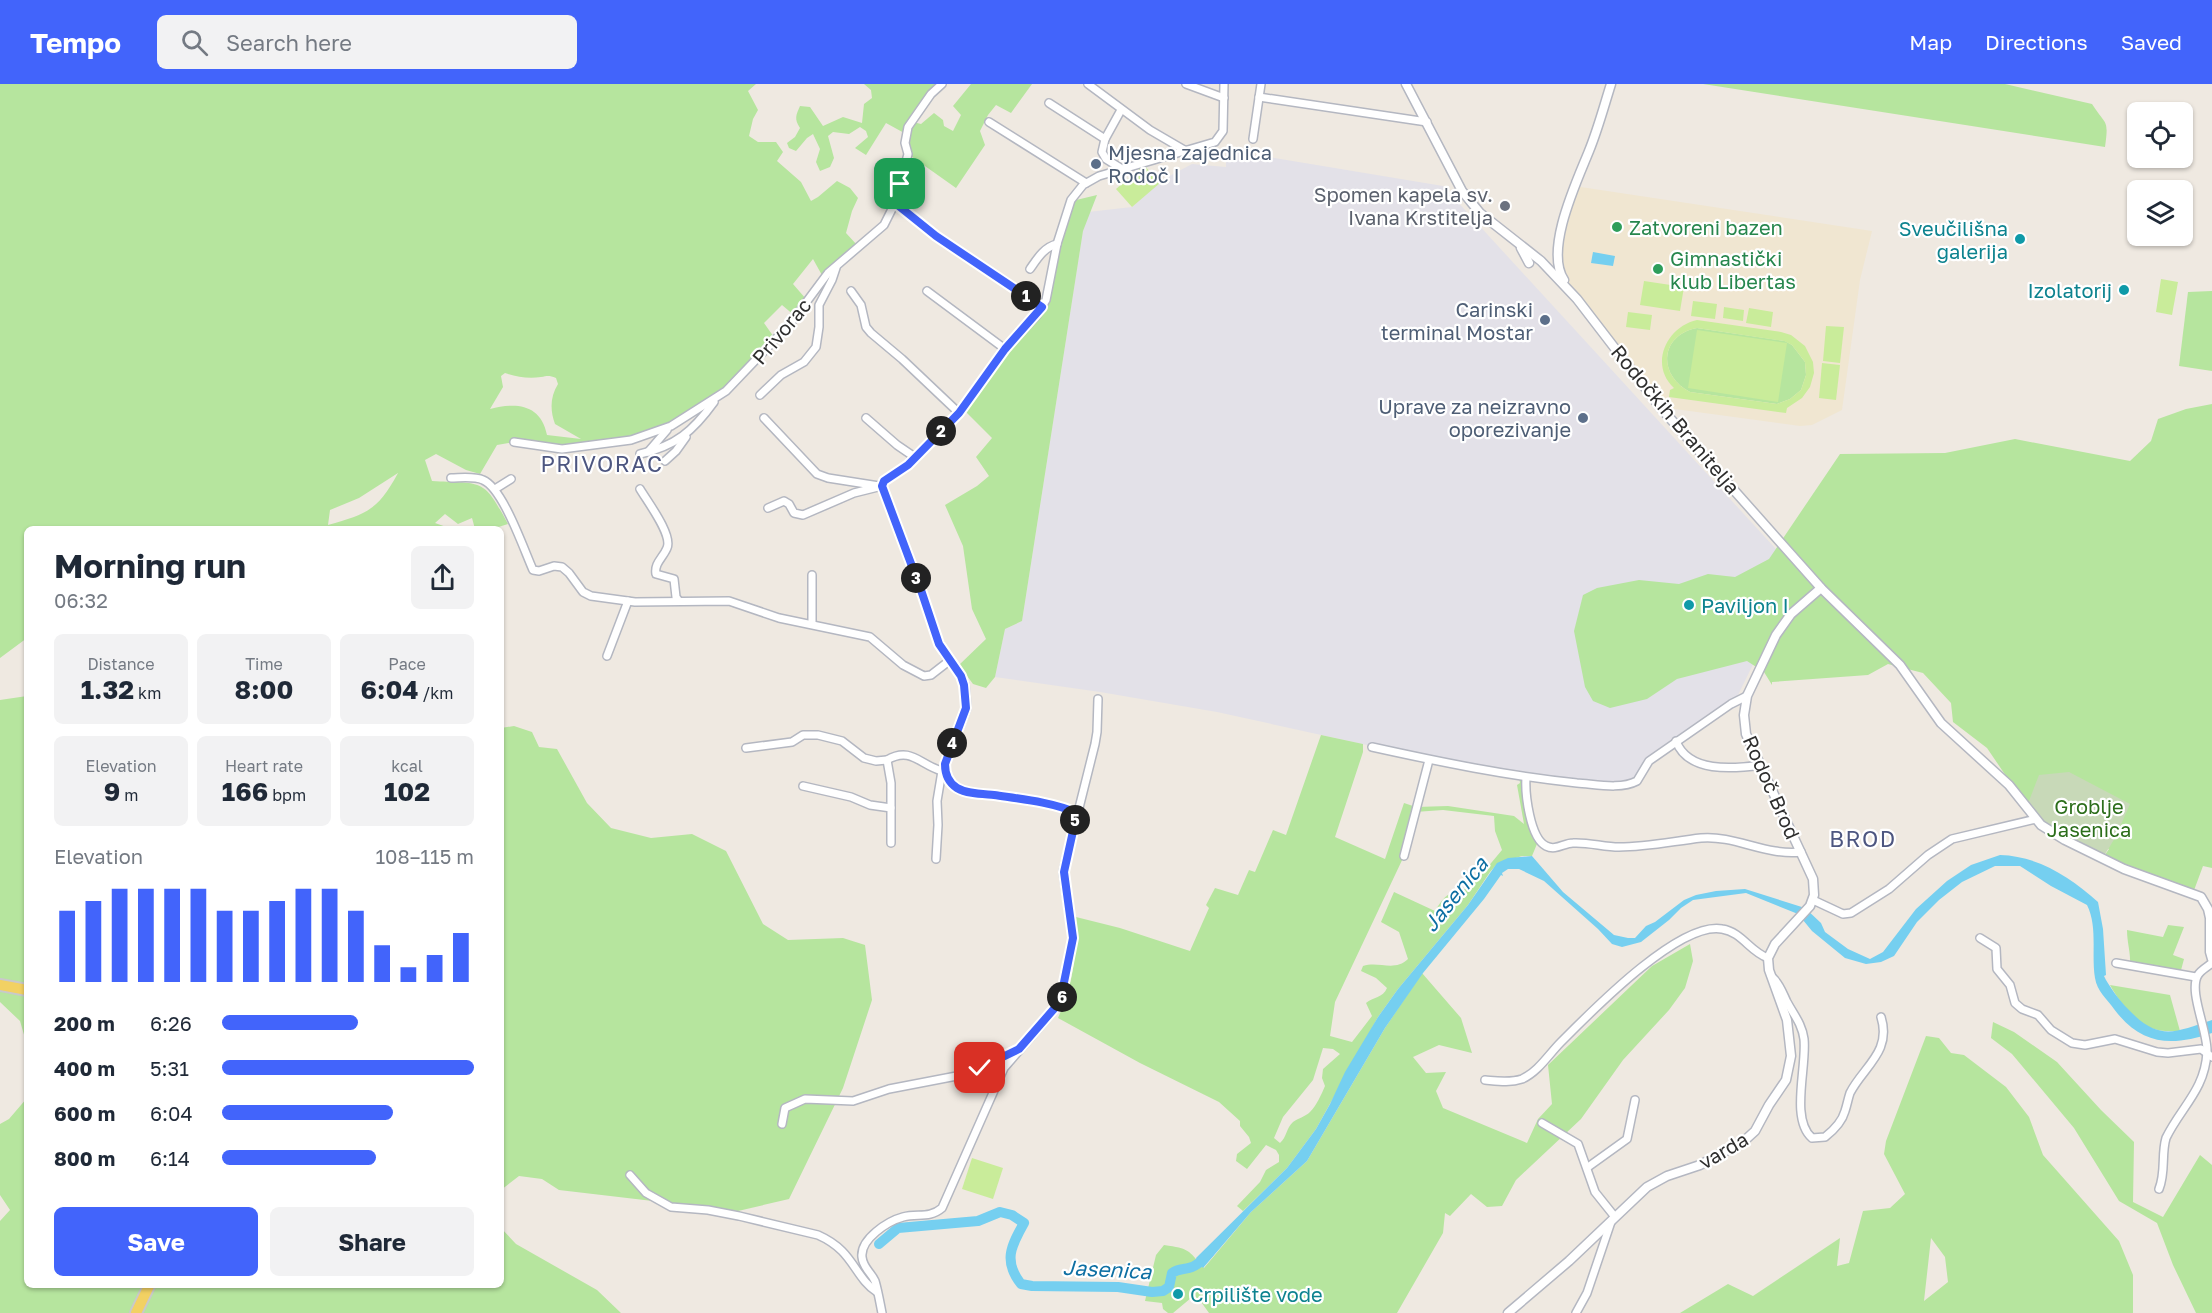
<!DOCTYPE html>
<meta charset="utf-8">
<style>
body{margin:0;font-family:"Golos Text",sans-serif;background:#f2f2f3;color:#1f2937;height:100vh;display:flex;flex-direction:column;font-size:22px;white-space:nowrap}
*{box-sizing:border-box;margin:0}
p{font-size:20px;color:#747a83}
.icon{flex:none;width:33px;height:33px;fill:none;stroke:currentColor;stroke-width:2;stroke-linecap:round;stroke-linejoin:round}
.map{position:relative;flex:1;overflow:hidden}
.drawer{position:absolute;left:24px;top:442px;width:480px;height:762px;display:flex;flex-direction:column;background:#fff;border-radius:9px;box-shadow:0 2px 4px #0004}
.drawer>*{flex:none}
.buttons{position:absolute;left:2127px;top:18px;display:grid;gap:12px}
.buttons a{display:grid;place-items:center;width:66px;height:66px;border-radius:9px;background:#fff;box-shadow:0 2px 4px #0004;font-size:30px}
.pin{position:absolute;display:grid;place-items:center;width:51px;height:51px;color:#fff;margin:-26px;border-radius:12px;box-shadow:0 3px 9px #0006}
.km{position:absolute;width:30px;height:30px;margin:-15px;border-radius:50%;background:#222;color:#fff;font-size:16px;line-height:30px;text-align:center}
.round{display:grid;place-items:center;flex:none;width:63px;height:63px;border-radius:9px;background:#f2f2f3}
.overview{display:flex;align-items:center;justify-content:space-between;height:102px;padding:0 30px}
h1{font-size:33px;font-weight:700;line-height:45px}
.metrics{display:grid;grid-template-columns:repeat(3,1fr);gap:9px;height:102px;padding:6px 30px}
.metrics div{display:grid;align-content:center;border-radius:9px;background:#f2f2f3;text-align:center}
.metrics b{font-size:26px;font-weight:700}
.metrics small{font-size:16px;font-weight:400}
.metrics p{font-size:16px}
.chart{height:168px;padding:12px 30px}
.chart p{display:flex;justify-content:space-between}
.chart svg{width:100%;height:108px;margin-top:6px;stroke:#4264fb;stroke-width:6}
.cta{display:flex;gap:12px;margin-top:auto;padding:12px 30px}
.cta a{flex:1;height:69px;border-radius:9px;background:#4264fb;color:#fff;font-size:24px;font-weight:700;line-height:69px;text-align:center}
.cta a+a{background:#f2f2f3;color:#1f2937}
ul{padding:0 30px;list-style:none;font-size:20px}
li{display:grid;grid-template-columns:96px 72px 1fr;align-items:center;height:45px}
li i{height:15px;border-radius:8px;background:#4264fb}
header{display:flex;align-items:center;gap:36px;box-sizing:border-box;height:84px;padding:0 30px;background:#4264fb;color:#fff}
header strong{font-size:28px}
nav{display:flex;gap:33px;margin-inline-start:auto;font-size:21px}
.search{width:420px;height:54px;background:#f2f2f3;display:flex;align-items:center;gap:15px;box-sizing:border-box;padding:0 21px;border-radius:9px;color:#747a83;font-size:22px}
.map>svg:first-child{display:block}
</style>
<header>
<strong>Tempo</strong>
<div class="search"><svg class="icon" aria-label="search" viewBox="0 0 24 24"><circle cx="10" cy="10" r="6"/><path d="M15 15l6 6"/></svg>Search here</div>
<nav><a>Map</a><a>Directions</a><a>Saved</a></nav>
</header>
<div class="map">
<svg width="2212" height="1229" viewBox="0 0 2212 1229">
<rect width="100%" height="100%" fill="#efe9e1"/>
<polygon fill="#e3e1e8" points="1226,66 1443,102 1798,489 1738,611 1644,678 1633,697 1611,701 1534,694 1435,676 1217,628 1100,608 995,593 1005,545 1022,537 1083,147 1088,128 1132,123 1162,96 1192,80 1226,83"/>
<polygon fill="#f0e6d1" points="1574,102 1872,147 1860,196 1842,326 1812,341 1800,342 1660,323 1574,212 1557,180"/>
<g fill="#b6e59e" fill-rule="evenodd">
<path d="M0,0H756L748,7L758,26L753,35L749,52L758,58H776L783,68L777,77L801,98L811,117L818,113L837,97L850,104L858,114L852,127L846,149L857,161L823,193L813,175L793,200L806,215L795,232L782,221L764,239L776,256L726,307L658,348L574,364L515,358L497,361L480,390L466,386L436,370L425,376L432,397C483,400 483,393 508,440L492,445H475L472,434L458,440L445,430L435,439L452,445L27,446V554L0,574ZM505,289C516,293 529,295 541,293C547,292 549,291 556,294L558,300C550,313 550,326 555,340L581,355L547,351C541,320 516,318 490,325L503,303L501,292ZM398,389C378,426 367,430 328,441L330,426L359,414Z"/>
<path d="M864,0H942L906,50L886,39L866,71L855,64L868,53L866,47L860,43L849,50L833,48L828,52L834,74L830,83L820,87L816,78L820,65L813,50L807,54L796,67L789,64L787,59L795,53L800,44C794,35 796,31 800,22L810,23L823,42L843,33L862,39L864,20L872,14L871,6Z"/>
<polygon points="971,0 1032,0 1011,29 996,21 988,31 980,47 985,61 956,104 908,70 905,59 913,38 921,40 934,29 943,36 944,42 953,47 961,31 953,22"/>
<path d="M1703,0H2005L2092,20C2106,42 2109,34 2105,63Z"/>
<polygon points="1097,111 1083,147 1022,537 1005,545 995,593 986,604 973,600 959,581 986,555 972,525 963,462 945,421 977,402 989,392 976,373 992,354 963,325 1007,266 1041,228 1072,117"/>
<polygon points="2212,207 2212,287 2179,282 2188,208"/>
<path d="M1697,244L1785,257L1792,261L1805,278L1806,291L1801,306L1790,315L1777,320L1690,308C1657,291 1660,251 1697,244Z"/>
<polygon points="2212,320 2212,784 2203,782 2193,809 2102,775 2109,765 2071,752 2021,714 1987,664 1953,638 1951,619 1923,589 1888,580 1868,591 1772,598 1772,601 1764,588 1747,577 1677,595 1647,615 1610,624 1593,617 1585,603 1574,547 1583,511 1597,504 1639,496 1679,500 1708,490 1735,493 1769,475 1840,370 1945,369 2015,355 2130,377 2151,357 2158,335 2186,325"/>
<polygon points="27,612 27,961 20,937 0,918 0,616"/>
<polygon points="514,642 532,648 539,663 557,665 587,719 611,744 651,754 692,750 726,767 763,840 788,856 843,854 865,861 872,916 843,1004 789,1115 738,1127 559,1106 542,1095 519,1092 501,1106 501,644"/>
<path d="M1321,651L1363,660V668L1335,753L1385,775L1404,719L1416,723L1448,722L1514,732L1524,740L1517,701L1520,699L1519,692L1526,694L1525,708L1539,755L1532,772H1522L1497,780L1490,788L1468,821L1398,905L1378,933L1316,1045L1287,1084L1243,1127L1237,1122L1260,1098L1266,1086L1279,1078V1071L1276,1066L1266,1061L1247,1085L1236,1077L1237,1070L1251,1059L1249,1053L1240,1042V1037L1219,1018L1140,979L1058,934C1074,899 1076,871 1076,833L1120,844L1190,867L1209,824L1206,821L1215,804L1238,811L1249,786L1255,788L1273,746L1286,751ZM1443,726L1494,732L1495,747L1502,766L1471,803C1450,810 1448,806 1435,827L1394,808L1381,838L1399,848L1408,875C1395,888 1379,877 1363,882L1361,887L1376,894L1387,904C1383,914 1373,913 1366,919L1372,932L1352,958L1330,952L1335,918L1404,772L1415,728ZM1323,964L1333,965L1340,970L1323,985L1322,994L1325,1002C1321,1011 1317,1021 1310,1028C1305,1033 1298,1034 1293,1038C1286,1044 1287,1053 1280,1059L1274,1054L1283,1033L1313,996Z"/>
<path d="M2168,841L2184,843L2173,871L2184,875L2180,890L2130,882C2131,869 2127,859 2127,846L2163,853Z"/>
<path d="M1690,860L1693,877L1685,904L1669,926L1623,976L1581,1035L1516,1096L1502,1122L1487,1123L1471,1110L1450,1132L1445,1129L1443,1149L1397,1229H1209L1199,1215L1191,1214L1173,1229H1168L1163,1225L1162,1219L1145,1217L1156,1171L1164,1161C1190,1165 1187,1165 1204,1184L1251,1128L1307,1077L1385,944L1422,889L1461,934L1472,969L1439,961L1413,973L1426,989L1446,988L1436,1007L1443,1024L1527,1059L1538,1035L1552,1020L1548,981L1652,882Z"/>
<path d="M2110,901L2170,911L2180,947C2170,947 2160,948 2151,944C2135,938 2118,916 2110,901Z"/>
<polygon points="1993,938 2014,948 2057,978 2101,1026 2134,1058 2133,1118 2163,1133 2200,1071 2212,1081 2212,1229 2196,1229 2173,1181 2157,1139 2119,1117 2074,1044 2012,970 1991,954"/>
<path d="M1926,952L1939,954L1951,969L1964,971L2006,1003L2029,1033L2043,1071L2119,1157L2133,1191V1229H1680L1728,1200L1753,1212L1840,1154L1837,1182L1849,1179L1863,1127L1890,1124L1905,1110L1884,1070L1886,1057ZM1931,1154L1945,1173L1948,1198L1924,1217Z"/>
<polygon points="27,1014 27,1202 501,1202 501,1144 516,1160 597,1206 621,1229 0,1229 0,1137 10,1126 0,1111 0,1040 9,1035"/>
</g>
<polygon fill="#c8d9b8" points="2069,688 2130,720 2115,754 2102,775 2048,746 2027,722 2039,691"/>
<g fill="#c9ec9a" fill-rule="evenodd">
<polygon points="1144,81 1160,99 1132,123 1116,105"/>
<polygon points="2161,195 2178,198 2172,231 2156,228"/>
<polygon points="1644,197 1684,203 1680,227 1640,221"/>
<polygon points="1693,217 1717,220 1715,235 1691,232"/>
<polygon points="1724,223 1744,226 1743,237 1723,234"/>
<polygon points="1749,224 1773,228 1771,243 1746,239"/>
<polygon points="1628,228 1652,231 1650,246 1626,243"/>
<path d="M1697,236L1781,248L1791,251L1805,262L1813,278L1814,289L1810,303L1802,314L1787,324L1786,329L1669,313L1670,306L1674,304C1649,281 1666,243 1697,236ZM1697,244L1784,257L1792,261L1805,278L1806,291L1801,306L1790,315L1777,320L1690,308C1657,291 1660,251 1697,244Z"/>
<polygon points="1826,242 1844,243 1840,279 1823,277"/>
<polygon points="1697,246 1787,259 1778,318 1688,304"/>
<polygon points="1822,279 1840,281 1836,316 1819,314"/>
<polygon points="972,1074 1003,1084 993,1115 962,1105"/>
</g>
<g fill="#75cff0">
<polygon points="1593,168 1615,172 1613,182 1591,179"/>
<path d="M2000,771C2038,772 2070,793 2098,818L2103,845L2106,891L2104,892C2108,901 2120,917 2128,925C2159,958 2175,948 2212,936V949C2171,963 2141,961 2114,925C2107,915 2097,907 2095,894C2091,870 2098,843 2087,821L2051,802L2020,782H1995L1962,798L1939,816L1917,838L1894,872L1881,878L1866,880L1845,874L1812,847L1798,830L1746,809L1693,816L1681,824L1669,836L1641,858L1622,863L1612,860L1598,845L1544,797L1519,785H1508L1502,789L1503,792L1501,791L1484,815L1423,889L1385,944L1307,1077L1251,1128L1203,1184L1196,1174L1287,1084L1316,1045L1330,1020L1345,988L1378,933L1398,905L1468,821L1497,779L1508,774L1532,772L1563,808L1614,851L1628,854H1635L1646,842L1655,838L1684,816L1696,811L1716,807L1745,805L1805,824L1821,839L1825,848L1848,865L1870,875L1883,868L1916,825L1947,797L1971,781Z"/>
</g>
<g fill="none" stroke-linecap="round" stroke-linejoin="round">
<path stroke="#75cff0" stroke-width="10" d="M879,1160L898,1144L978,1137L1000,1128L1012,1131L1024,1139C1011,1162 1003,1177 1021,1200L1032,1202L1118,1203L1152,1208L1163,1207L1169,1203L1172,1189C1179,1184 1184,1186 1192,1183C1199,1181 1204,1174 1209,1169"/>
<defs>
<g id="minor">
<polyline points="1088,0 1150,46 1186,67"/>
<polyline points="1186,0 1224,14"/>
<polyline points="1259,13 1427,38"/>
<polyline points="1049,19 1105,55"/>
<polyline points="1121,26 1105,55 1102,68 1106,75 1122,85"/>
<polyline points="989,38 1086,99"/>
<polyline points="1253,55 1261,0"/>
<polyline points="895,119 936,152 1042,223"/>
<path d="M1030,185C1037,175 1044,163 1057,160"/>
<polyline points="851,207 861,221 866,243 871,249 902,275 959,329"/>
<polyline points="927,207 1005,265"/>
<polyline points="760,311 781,291 804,278 816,263 819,243 819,221 832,196 836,184"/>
<polyline points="764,334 817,390 828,394 879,402"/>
<polyline points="866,334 897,361 916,374"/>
<polyline points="514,358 562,365 631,356 671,342 726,307 790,240 828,189 884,141 895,119 908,70 905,59 908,43 931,10 942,0"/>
<polyline points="648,368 667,346"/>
<path d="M640,370C676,362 693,347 714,318"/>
<polyline points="665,377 676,367 686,353"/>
<path d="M451,394C460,394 474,392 483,396C503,404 524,466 533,486L539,487L554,482L562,483L569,489L583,508L591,512L635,518L729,517L779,534L870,553L903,581L924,592L931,591L949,577"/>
<path d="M882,402L922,509L936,551L944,569L961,592L965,601L967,624L945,680C945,690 949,699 957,704C968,710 983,710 994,711C1021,715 1052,718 1077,729"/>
<polyline points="495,405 511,395"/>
<path d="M640,405C647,417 673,451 667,464C663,474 654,479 656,490L674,495L676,513L679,517"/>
<polyline points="768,424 784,417 789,420 794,429 803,431 854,409 882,402 884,397 908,381 959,329 1005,265 1037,231 1046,216 1057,160 1071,116 1083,101 1099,92 1215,58 1223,47 1224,0"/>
<polyline points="812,540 812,491"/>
<polyline points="607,572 628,517"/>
<path d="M1676,657C1688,689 1733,685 1761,681"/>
<path d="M1372,663C1440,678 1508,692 1577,699C1595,700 1620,706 1637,697L1649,677L1731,620L1747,612"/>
<polyline points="746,664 792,658 803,651 818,651 842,657 864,674 876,677 887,676"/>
<path d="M1526,694C1525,710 1530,754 1546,762C1556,767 1564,759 1573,759C1588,758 1604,763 1619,763C1647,763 1674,757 1701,754C1735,751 1766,772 1801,768"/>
<polyline points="803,702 851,713 870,721 891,724"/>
<path d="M891,759V699L887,676C911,662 920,681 942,687"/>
<polyline points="1404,772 1429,676"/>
<polyline points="936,775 938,741 937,717 942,687 945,687"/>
<polyline points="1813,816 1843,830 1851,829 1889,805 1928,771 1952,755 2036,735"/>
<polyline points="1980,854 1996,864 1997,885 2010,901 2015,919 2022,925 2038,931 2051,946 2072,959 2085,961 2115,955 2157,968 2168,969 2201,965 2212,973"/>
<polyline points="2116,879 2196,893"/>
<path d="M1773,894C1780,900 1783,910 1787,918C1794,931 1802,940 1804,955C1807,983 1790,1035 1812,1054L1825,1053C1834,1046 1842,1038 1845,1027C1847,1021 1848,1015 1850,1009C1863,983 1892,968 1881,933"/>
<path d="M1485,996C1497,997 1510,999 1522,995C1538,988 1549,970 1561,958C1591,928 1679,837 1722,845C1742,848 1750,868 1768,874"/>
<polyline points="1542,1039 1578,1060 1595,1108 1615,1133"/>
<polyline points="782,1040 785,1024 805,1015 853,1017 889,1005 967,990 1017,966"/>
<polyline points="1588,1083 1627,1055 1635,1016"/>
<path d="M630,1091L646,1109L671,1123L708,1126L739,1132L818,1151C827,1155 835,1160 842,1167C855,1180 862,1199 877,1208"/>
<path d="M2159,1105C2166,1088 2161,1071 2166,1054C2181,1023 2205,1006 2207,968C2208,947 2188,907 2198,891C2201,886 2207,883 2212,879"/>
<path d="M882,1229C880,1219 878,1207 875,1197C871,1188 863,1184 862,1173C860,1155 888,1137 903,1133C918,1129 929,1135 942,1124L1004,984L1061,918L1073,854L1063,788L1095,660L1097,648L1098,615"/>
<polyline points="1576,1229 1587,1209 1611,1138"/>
</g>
<g id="tertiary">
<polyline points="1406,0 1462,107 1480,129 1541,177 1577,215 1660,323 1821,504 1900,581 1941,639 2009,701 2041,741 2065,756 2124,785 2201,813 2208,825 2210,834 2210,868 2212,875"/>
<polyline points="1521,164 1529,179"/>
<path d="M1564,196C1544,166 1577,97 1589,67C1598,45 1604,22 1611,0"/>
<polyline points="1508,1229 1569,1177 1647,1103 1667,1092 1700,1081 1744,1057 1755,1047 1769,1021 1786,996 1791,972 1787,936 1769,886 1768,874 1775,860 1810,822 1814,811 1813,795 1746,650 1744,631 1747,612 1776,551 1791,530 1821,504"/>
</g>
<g id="primary">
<polyline points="0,901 27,906"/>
<polyline points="136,1229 149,1202"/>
</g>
</defs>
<use href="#minor" stroke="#b4b7c1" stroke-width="10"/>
<use href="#tertiary" stroke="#b4b7c1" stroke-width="11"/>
<use href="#primary" stroke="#c9c9c9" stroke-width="14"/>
<use href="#minor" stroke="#fff" stroke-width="7"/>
<use href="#tertiary" stroke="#fff" stroke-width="8"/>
<use href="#primary" stroke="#f2d163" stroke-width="10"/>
</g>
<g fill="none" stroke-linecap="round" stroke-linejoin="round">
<defs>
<path id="route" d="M900,100L895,119L936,152L1042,223L1005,265L959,329L908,381L884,397L882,402L922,509L939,560L961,592L964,601L966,624L945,680C945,690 949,699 957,704C967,710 983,710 994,711C1021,715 1052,718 1077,729L1064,788L1073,854L1060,918L1019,965L980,984"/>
</defs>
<use href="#route" stroke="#fff" stroke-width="12"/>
<use href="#route" stroke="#4264fb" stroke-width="8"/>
</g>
<g fill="#5c6f8a" stroke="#fff" stroke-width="2">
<circle cx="1096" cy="80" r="6"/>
<circle cx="1545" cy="236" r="6"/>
<circle cx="1583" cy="334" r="6"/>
</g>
<circle fill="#6b7280" stroke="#fff" stroke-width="2" cx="1505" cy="122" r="6"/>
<g fill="#2e9e5b" stroke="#fff" stroke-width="2">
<circle cx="1617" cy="143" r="6"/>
<circle cx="1658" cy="185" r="6"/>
</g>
<g fill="#0f9aa8" stroke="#fff" stroke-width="2">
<circle cx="2020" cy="155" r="6"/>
<circle cx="2124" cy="206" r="6"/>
<circle cx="1689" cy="521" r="6"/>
<circle cx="1178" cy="1210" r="6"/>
</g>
<g text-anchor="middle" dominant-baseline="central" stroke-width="4.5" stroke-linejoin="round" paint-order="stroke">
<g font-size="20" fill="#4e5e75" stroke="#fff" text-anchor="end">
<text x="1108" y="68" text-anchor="start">Mjesna zajednica<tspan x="1108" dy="23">Rodoč I</tspan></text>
<text x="1533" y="225">Carinski<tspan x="1533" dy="23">terminal Mostar</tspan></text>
<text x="1571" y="322">Uprave za neizravno<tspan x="1571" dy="23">oporezivanje</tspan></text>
</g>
<g font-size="20" fill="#5b616d" stroke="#fff" text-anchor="end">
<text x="1493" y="110">Spomen kapela sv.<tspan x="1493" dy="23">Ivana Krstitelja</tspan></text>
</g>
<g font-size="20" fill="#27864d" stroke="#fff" text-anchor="start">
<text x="1629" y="143">Zatvoreni bazen</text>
<text x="1670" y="174">Gimnastički<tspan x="1670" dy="23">klub Libertas</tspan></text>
</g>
<g font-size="20" fill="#0d838f" stroke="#fff" text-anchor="end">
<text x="2008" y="144">Sveučilišna<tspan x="2008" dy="23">galerija</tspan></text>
<text x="2112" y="206">Izolatorij</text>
<text x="1701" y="521" text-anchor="start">Paviljon I</text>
<text x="1190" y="1210" text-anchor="start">Crpilište vode</text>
</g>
<g font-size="20" fill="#2e2e2e" stroke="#fff">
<text transform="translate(781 247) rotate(-50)">Privorac</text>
<text transform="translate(1676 335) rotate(50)">Rodočkih Branitelja</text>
<text transform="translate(1772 703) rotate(66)">Rodoč Brod</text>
<text transform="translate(1723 1066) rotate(-30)">varda</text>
</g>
<g font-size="20" fill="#2c6e1b" stroke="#fff">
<text x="2089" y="722">Groblje<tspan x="2089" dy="23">Jasenica</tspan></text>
</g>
<g font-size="21" font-style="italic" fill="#0d6fa3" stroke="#fff">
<text transform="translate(1455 810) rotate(-51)">Jasenica</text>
<text transform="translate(1107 1185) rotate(3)">Jasenica</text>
</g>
<g font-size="22" letter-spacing="1.5" fill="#4d5680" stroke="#fff">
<text x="602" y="379">PRIVORAC</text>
<text x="1863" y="754">BROD</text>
</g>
</g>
</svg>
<div class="buttons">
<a><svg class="icon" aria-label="locate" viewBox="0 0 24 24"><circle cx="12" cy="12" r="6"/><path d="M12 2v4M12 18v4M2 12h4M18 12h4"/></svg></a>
<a><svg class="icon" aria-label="layers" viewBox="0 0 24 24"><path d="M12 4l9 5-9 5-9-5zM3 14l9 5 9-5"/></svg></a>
</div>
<div class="pin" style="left:900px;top:100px;background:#1e9e55"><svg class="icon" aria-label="arrive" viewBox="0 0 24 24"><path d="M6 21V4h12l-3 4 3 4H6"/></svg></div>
<div class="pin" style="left:980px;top:984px;background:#d93025"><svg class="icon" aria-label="check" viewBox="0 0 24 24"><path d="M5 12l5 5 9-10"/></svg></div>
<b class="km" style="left:1026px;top:212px">1</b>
<b class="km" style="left:941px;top:347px">2</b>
<b class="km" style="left:916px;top:494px">3</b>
<b class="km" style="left:952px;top:659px">4</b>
<b class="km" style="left:1075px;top:736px">5</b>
<b class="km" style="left:1062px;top:913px">6</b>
<section class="drawer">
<div class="overview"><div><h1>Morning run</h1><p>06:32</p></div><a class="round"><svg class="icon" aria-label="share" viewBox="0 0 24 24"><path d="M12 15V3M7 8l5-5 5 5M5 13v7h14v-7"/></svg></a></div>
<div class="metrics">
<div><p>Distance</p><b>1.32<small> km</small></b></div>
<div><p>Time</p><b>8:00</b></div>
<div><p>Pace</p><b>6:04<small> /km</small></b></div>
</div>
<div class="metrics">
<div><p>Elevation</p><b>9<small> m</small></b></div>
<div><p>Heart rate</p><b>166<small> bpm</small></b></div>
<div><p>kcal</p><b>102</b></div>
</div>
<div class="chart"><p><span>Elevation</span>108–115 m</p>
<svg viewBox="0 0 160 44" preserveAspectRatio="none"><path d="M5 44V15M15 44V11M25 44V6M35 44V6M45 44V6M55 44V6M65 44V15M75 44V15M85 44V11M95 44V6M105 44V6M115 44V15M125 44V29M135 44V38M145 44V33M155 44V24"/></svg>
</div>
<ul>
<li><b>200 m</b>6:26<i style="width:54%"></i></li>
<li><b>400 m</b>5:31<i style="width:100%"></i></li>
<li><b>600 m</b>6:04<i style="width:68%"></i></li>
<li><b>800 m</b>6:14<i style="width:61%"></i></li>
</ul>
<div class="cta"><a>Save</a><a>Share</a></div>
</section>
</div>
